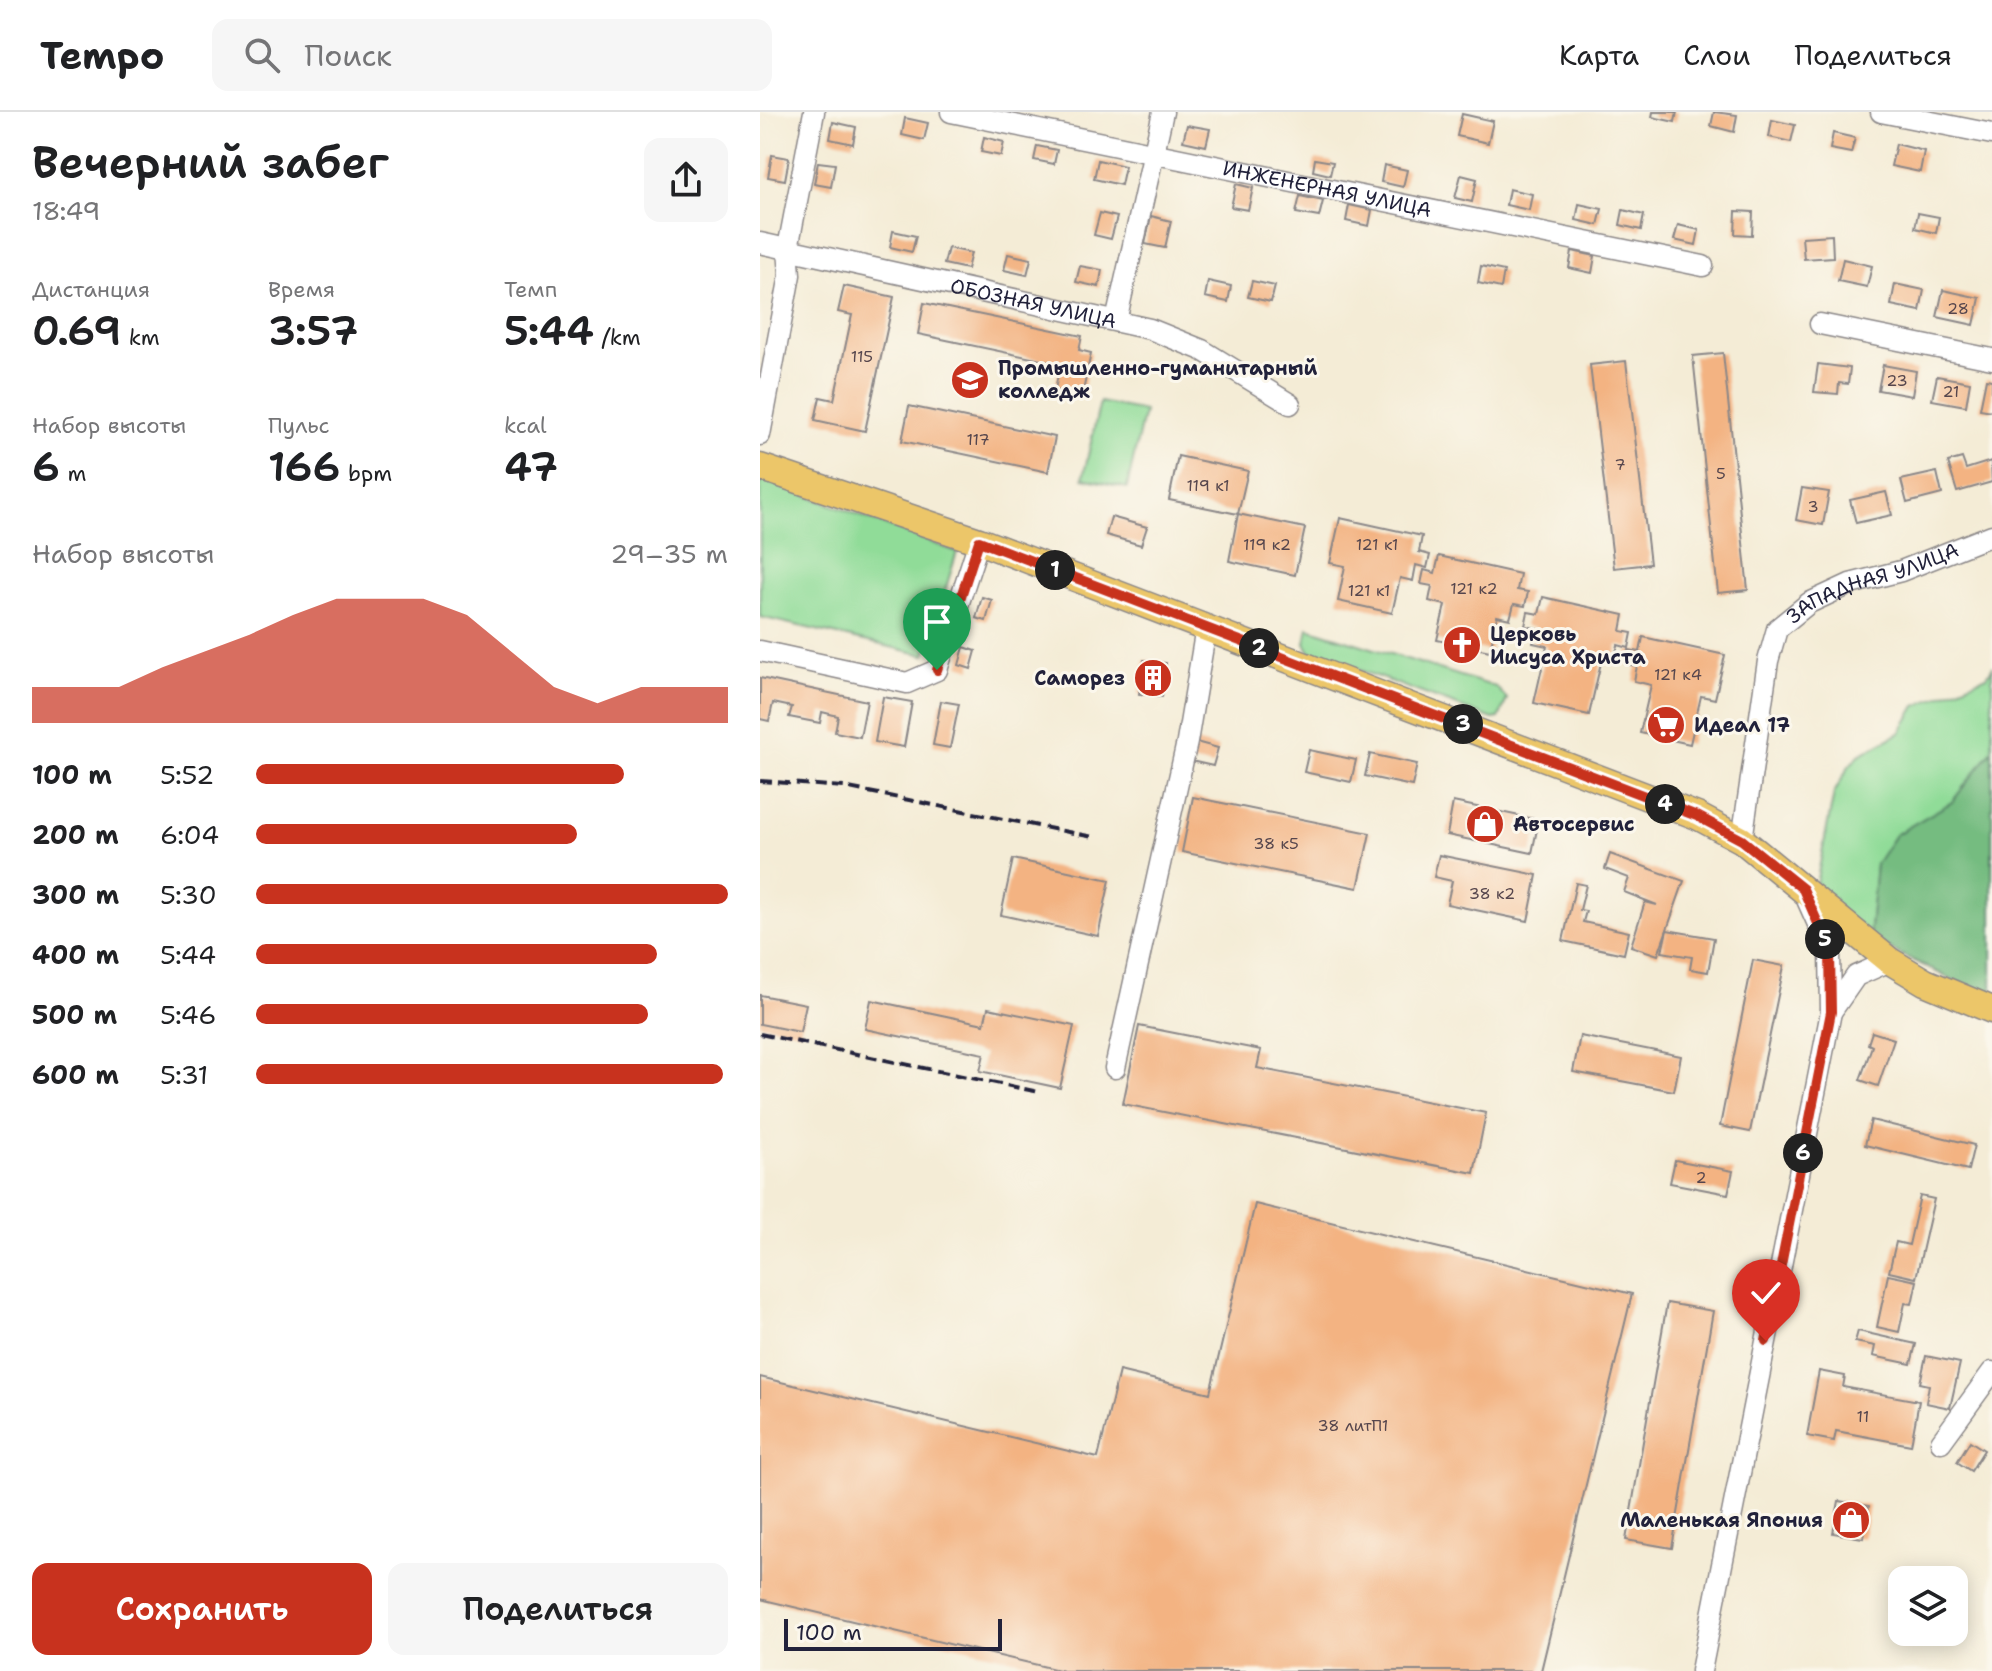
<!DOCTYPE html>
<html lang="ru">
<meta charset="utf-8">
<style>
body{margin:0;font-family:"Shantell Sans",sans-serif;background:#f6f6f6;color:#202124;height:100vh;display:flex;flex-direction:column;font-size:30px;white-space:nowrap}
*{box-sizing:border-box;margin:0}
p{font-size:26px;color:#757577}
.icon{flex:none;width:44px;height:44px;fill:none;stroke:currentColor;stroke-width:2;stroke-linecap:round;stroke-linejoin:round}
.map{position:relative;flex:1;overflow:hidden}
.sheet{display:flex;flex-direction:column;background:#fff;width:760px}
.sheet>*{flex:none}
.controls{position:absolute;left:1128px;top:1454px;display:grid;gap:16px}
.controls a{display:grid;place-items:center;width:80px;height:80px;border-radius:16px;background:#fff;box-shadow:0 4px 20px #0003;font-size:40px}
.scale{position:absolute;left:24px;bottom:20px;width:218px;box-sizing:border-box;padding-left:8px;border:4px solid #22223b;border-top:0;font-size:22px;line-height:28px;white-space:nowrap;color:#22223b;-webkit-text-stroke:6px #fbf7ec;paint-order:stroke}
.pin{position:absolute;display:grid;place-items:center;width:68px;height:68px;color:#fff;margin:-82px -34px;border-radius:50% 50% 50% 0;rotate:-45deg;box-shadow:0 0 8px #0007}
.pin .icon{rotate:45deg}
.km{position:absolute;width:40px;height:40px;margin:-20px;border-radius:50%;background:#222;color:#fff;font-size:22px;line-height:40px;text-align:center}
.round{display:grid;place-items:center;flex:none;width:84px;height:84px;border-radius:16px;background:#f6f6f6}
.summary{display:flex;align-items:center;justify-content:space-between;height:136px;padding:0 32px}
h1{font-size:44px;font-weight:600;line-height:60px}
.metrics{display:grid;grid-template-columns:repeat(3,1fr);gap:12px;height:136px;padding:8px 32px}
.metrics div{display:grid;align-content:center}
.metrics b{font-size:40px;font-weight:600}
.metrics small{font-size:22px;font-weight:400}
.metrics p{font-size:22px}
.chart{height:224px;padding:16px 32px}
.chart p{display:flex;justify-content:space-between}
.chart svg{width:100%;height:144px;margin-top:8px;fill:#c8321e;opacity:.7}
.action{display:flex;gap:16px;margin-top:auto;padding:16px 32px}
.action a{flex:1;height:92px;border-radius:16px;background:#c8321e;color:#fff;font-size:32px;font-weight:600;line-height:92px;text-align:center}
.action a+a{background:#f6f6f6;color:#202124}
ul{padding:0 32px;list-style:none;font-size:26px}
li{display:grid;grid-template-columns:128px 96px 1fr;align-items:center;height:60px}
li i{height:20px;border-radius:10px;background:#c8321e}
header{display:flex;align-items:center;gap:48px;box-sizing:border-box;height:112px;padding:0 40px;background:#fff;border-bottom:2px solid #e0e0e0}
header strong{font-size:38px}
nav{display:flex;gap:44px;margin-inline-start:auto;font-size:28px}
.search{width:560px;height:72px;background:#f6f6f6;display:flex;align-items:center;gap:20px;box-sizing:border-box;padding:0 28px;border-radius:16px;color:#757577;font-size:30px}
main{display:flex;flex:1;min-height:0}
.map>svg:first-child{display:block}
</style>
<header>
<strong>Tempo</strong>
<div class="search"><svg class="icon" aria-label="search" viewBox="0 0 24 24"><circle cx="10" cy="10" r="6"/><path d="M15 15l6 6"/></svg>Поиск</div>
<nav><a>Карта</a><a>Слои</a><a>Поделиться</a></nav>
</header>
<main>
<section class="sheet">
<div class="summary"><div><h1>Вечерний забег</h1><p>18:49</p></div><a class="round"><svg class="icon" aria-label="share" viewBox="0 0 24 24"><path d="M12 15V3M7 8l5-5 5 5M5 13v7h14v-7"/></svg></a></div>
<div class="metrics">
<div><p>Дистанция</p><b>0.69<small> km</small></b></div>
<div><p>Время</p><b>3:57</b></div>
<div><p>Темп</p><b>5:44<small> /km</small></b></div>
</div>
<div class="metrics">
<div><p>Набор высоты</p><b>6<small> m</small></b></div>
<div><p>Пульс</p><b>166<small> bpm</small></b></div>
<div><p>kcal</p><b>47</b></div>
</div>
<div class="chart"><p><span>Набор высоты</span>29–35 m</p>
<svg viewBox="0 0 160 44" preserveAspectRatio="none"><path d="M0 44V33L10 33L20 33L30 27L40 22L50 17L60 11L70 6L80 6L90 6L100 11L110 22L120 33L130 38L140 33L150 33L160 33V44z"/></svg>
</div>
<ul>
<li><b>100 m</b>5:52<i style="width:78%"></i></li>
<li><b>200 m</b>6:04<i style="width:68%"></i></li>
<li><b>300 m</b>5:30<i style="width:100%"></i></li>
<li><b>400 m</b>5:44<i style="width:85%"></i></li>
<li><b>500 m</b>5:46<i style="width:83%"></i></li>
<li><b>600 m</b>5:31<i style="width:99%"></i></li>
</ul>
<div class="action"><a>Сохранить</a><a>Поделиться</a></div>
</section>
<div class="map">
<svg width="1232" height="1559" viewBox="0 0 1232 1559">
<rect width="100%" height="100%" fill="#fbf7ec"/>
<filter id="ink" filterUnits="userSpaceOnUse"><feTurbulence type="fractalNoise" baseFrequency=".0125" numOctaves="2"/><feDisplacementMap in="SourceGraphic" scale="16" xChannelSelector="R" yChannelSelector="G"/><feConvolveMatrix kernelMatrix="1 2 1 2 8 2 1 2 1" color-interpolation-filters="sRGB"/></filter>
<filter id="wash" filterUnits="userSpaceOnUse"><feTurbulence type="fractalNoise" baseFrequency=".006" numOctaves="4" result="noise"/><feDisplacementMap in="SourceGraphic" scale="32" xChannelSelector="R" yChannelSelector="G"/><feGaussianBlur stdDeviation="1.8" result="paint"/><feColorMatrix in="noise" values="0 0 0 0 0 0 0 0 0 0 0 0 0 0 0 0 0 1.4 0 .05"/><feComposite in="paint" operator="in"/></filter>
<g filter="url(#wash)">
<rect width="100%" height="100%" fill="#f4ecd6"/>
<g fill="#90dc98" stroke="#597f6a" stroke-width="2">
<polygon points="340,290 384,299 367,376 323,366"/>
<polygon points="0,366 197,440 165,543 0,505"/>
<polygon points="548,516 736,575 747,587 739,606 733,607 550,540 545,531"/>
<polygon points="1232,556 1232,638 1192,690 1135,723 1116,752 1109,827 1056,772 1074,681 1089,654 1099,643 1140,621 1156,594 1227,564"/>
</g>
<polygon fill="#74bc80" stroke="#4b6f5e" stroke-width="2" points="1232,638 1232,881 1197,870 1109,827 1116,752 1135,723 1192,690"/>
<g id="blocks">
<g fill="#f3b382">
<polygon points="893,0 917,0 915,10 892,5"/>
<polygon points="954,0 977,3 974,20 951,14"/>
<polygon points="702,2 733,9 728,31 697,24"/>
<polygon points="145,6 168,11 164,28 142,23"/>
<polygon points="1012,8 1035,13 1031,30 1009,25"/>
<polygon points="73,10 96,15 93,32 70,27"/>
<polygon points="427,13 450,17 446,34 423,29"/>
<polygon points="1073,21 1095,26 1091,41 1070,37"/>
<polygon points="224,25 244,30 241,44 221,40"/>
<polygon points="1136,32 1164,39 1160,60 1131,54"/>
<polygon points="277,34 297,38 294,52 274,48"/>
<polygon points="12,43 29,46 25,68 8,65"/>
<polygon points="555,47 573,50 570,63 553,59"/>
<polygon points="338,48 365,54 361,73 334,67"/>
<polygon points="58,50 75,52 71,75 54,72"/>
<polygon points="624,53 647,58 643,75 621,70"/>
<polygon points="701,63 717,67 712,90 695,86"/>
<polygon points="476,72 493,76 488,98 471,95"/>
<polygon points="749,77 772,82 769,98 746,93"/>
<polygon points="540,84 563,89 559,105 536,101"/>
<polygon points="819,92 842,97 838,113 816,108"/>
<polygon points="589,93 612,98 609,114 586,109"/>
<polygon points="863,98 884,103 881,118 860,113"/>
<polygon points="976,99 993,100 992,123 975,122"/>
<polygon points="340,101 357,105 351,127 334,123"/>
<polygon points="1158,101 1179,105 1176,121 1155,116"/>
<polygon points="391,104 411,109 405,136 385,132"/>
<polygon points="918,113 939,118 936,133 914,128"/>
<polygon points="133,119 156,124 152,140 130,135"/>
<polygon points="1072,123 1073,145 1044,147 1042,125"/>
<polygon points="188,136 211,141 207,157 184,152"/>
<polygon points="812,139 835,144 832,161 809,156"/>
<polygon points="248,142 271,147 267,163 244,158"/>
<polygon points="1083,147 1112,154 1107,175 1078,169"/>
<polygon points="320,154 342,158 339,175 316,170"/>
<polygon points="721,154 744,159 741,176 718,171"/>
<polygon points="448,169 471,174 468,190 445,185"/>
<polygon points="492,169 515,174 511,190 488,185"/>
<polygon points="1135,172 1164,178 1160,199 1131,193"/>
<polygon points="84,174 134,185 105,319 55,308 60,285 74,288 92,203 78,200"/>
<polygon points="1183,178 1220,186 1214,213 1177,205"/>
<polygon points="164,191 322,224 319,238 331,241 322,284 295,278 300,252 158,222"/>
<polygon points="963,241 988,478 958,481 933,244"/>
<polygon points="866,249 890,452 854,456 830,253"/>
<polygon points="1058,252 1090,256 1088,272 1079,271 1078,282 1054,280"/>
<polygon points="1123,253 1156,259 1152,284 1118,278"/>
<polygon points="1177,264 1210,270 1206,294 1172,288"/>
<polygon points="1226,267 1232,268 1232,299 1220,297"/>
<polygon points="149,294 295,325 288,360 142,329"/>
<polygon points="418,344 488,359 478,402 409,388"/>
<polygon points="1202,346 1206,357 1231,349 1232,370 1197,380 1188,350"/>
<polygon points="1177,360 1182,382 1147,391 1141,368"/>
<polygon points="1042,376 1069,380 1063,413 1036,408"/>
<polygon points="1126,380 1132,403 1096,411 1090,388"/>
<polygon points="478,402 545,416 535,463 469,449"/>
<polygon points="351,405 387,415 381,433 346,423"/>
<polygon points="580,406 662,424 659,440 670,443 667,456 656,453 653,469 640,466 632,501 578,489 585,454 570,451"/>
<polygon points="679,444 760,462 757,478 768,480 765,494 754,492 750,507 737,504 730,539 677,528 685,493 669,489 672,474 661,472 664,458 675,461"/>
<polygon points="222,485 232,488 226,509 216,506"/>
<polygon points="783,485 864,503 861,519 872,521 869,536 858,533 854,548 842,546 829,603 774,591 787,534 773,531 776,516 765,514 768,500 779,502"/>
<polygon points="883,525 965,543 955,587 941,584 930,632 880,621 891,573 874,569 877,554 865,552 869,538 880,540"/>
<polygon points="204,535 216,539 211,557 199,553"/>
<polygon points="384,548 406,551 402,585 379,582"/>
<polygon points="0,566 107,589 100,625 75,620 78,604 62,600 60,611 29,605 32,595 13,591 9,609 0,607"/>
<polygon points="123,585 152,590 144,635 115,630"/>
<polygon points="181,589 199,592 190,636 173,633"/>
<polygon points="436,630 458,636 453,654 431,649"/>
<polygon points="549,638 596,648 591,670 544,660"/>
<polygon points="610,642 657,652 652,674 605,664"/>
<polygon points="433,685 610,721 598,776 422,740"/>
<polygon points="693,690 779,708 772,741 687,723"/>
<polygon points="850,742 924,769 898,843 871,834 885,790 897,793 864,780 869,766 845,757"/>
<polygon points="679,743 777,763 768,809 687,792 692,769 674,765"/>
<polygon points="253,747 350,768 338,824 241,803"/>
<polygon points="816,771 826,773 820,798 826,799 823,810 869,820 864,842 803,829"/>
<polygon points="907,818 954,826 948,860 930,857 932,845 902,840"/>
<polygon points="993,848 1024,854 990,1020 960,1014"/>
<polygon points="0,883 46,892 40,920 0,912"/>
<polygon points="111,888 224,912 228,896 314,914 300,976 220,959 224,942 105,917"/>
<polygon points="379,914 501,938 497,956 726,1001 714,1061 363,992"/>
<polygon points="1112,920 1134,927 1118,974 1100,968 1112,934 1108,932"/>
<polygon points="820,924 921,944 914,979 813,960"/>
<polygon points="1111,1008 1214,1033 1208,1058 1105,1033"/>
<polygon points="915,1048 973,1059 968,1082 910,1071"/>
<polygon points="1160,1084 1174,1087 1156,1166 1129,1160 1136,1130 1149,1133"/>
<polygon points="495,1092 872,1182 781,1559 303,1559 0,1487 0,1265 338,1346 359,1259 450,1281"/>
<polygon points="1128,1163 1157,1169 1152,1192 1145,1191 1139,1220 1117,1215"/>
<polygon points="907,1191 953,1199 912,1436 866,1428"/>
<polygon points="1098,1219 1156,1232 1151,1252 1113,1244 1115,1234 1095,1230"/>
<polygon points="1166,1244 1200,1251 1190,1296 1166,1291 1169,1273 1160,1271"/>
<polygon points="1059,1259 1085,1264 1083,1275 1159,1289 1151,1333 1076,1319 1074,1329 1047,1324"/>
<polygon points="1210,1329 1224,1338 1211,1359 1197,1350"/>
<polygon points="1079,1389 1109,1394 1103,1426 1073,1421"/>
</g>
</g>
</g>
<g filter="url(#ink)">
<use href="#blocks" fill-opacity="0" stroke="#8b8788" stroke-width="2"/>
<g fill="none" stroke-linecap="round" stroke-linejoin="round">
<defs>
<g id="minor">
<path id="s1" d="M191,0L943,154"/>
<polyline points="1121,0 1232,22"/>
<path id="s2" d="M0,131L390,217L442,238L530,292"/>
<polyline points="356,209 403,0"/>
<polyline points="1060,212 1232,247"/>
<polyline points="0,323 30,163 28,136 54,0"/>
<polyline points="0,539 147,571 177,558 219,429"/>
<path id="s3" d="M982,728L1008,549L1017,517L1049,491L1090,472L1141,459L1232,423"/>
<polyline points="1071,900 1096,864 1130,849"/>
<polyline points="355,956 427,630 446,516"/>
<polyline points="1181,1330 1232,1260"/>
<polyline points="941,1559 1071,900 1070,839 1044,781"/>
</g>
<polyline id="major" points="0,355 219,429 937,704 982,728 1130,849 1165,870 1232,898"/>
</defs>
<use href="#minor" stroke="#8b8788" stroke-width="23"/>
<use href="#major" stroke="#8b8788" stroke-width="29"/>
<use href="#minor" stroke="#fff" stroke-width="20"/>
<use href="#major" stroke="#ecc669" stroke-width="26"/>
<g stroke="#22223b" stroke-width="4" stroke-dasharray="12 6" stroke-linecap="butt">
<polyline points="0,669 84,675 333,725"/>
<polyline points="0,922 279,980"/>
</g>
</g>
</g>
<g fill="none" stroke-linecap="round" stroke-linejoin="round" filter="url(#ink)">
<defs>
<polyline id="route" points="177,558 219,429 937,704 982,728 1043,777 1070,839 1071,900 1006,1229"/>
</defs>
<use href="#route" stroke="#fff" stroke-width="16"/>
<use href="#route" stroke="#c8321e" stroke-width="10"/>
</g>
<defs>
<symbol id="university-disc" viewBox="-11 -11 22 22"><circle r="9.5" fill="#c8321e" stroke="#fbf7ec"/><path d="M0-5L7-2L0 1L-7-2ZM-4 1L0 2.5L4 1V4Q0 6-4 4Z" fill="#fff"/></symbol>
<symbol id="church-disc" viewBox="-11 -11 22 22"><circle r="9.5" fill="#c8321e" stroke="#fbf7ec"/><path d="M-1.2-6h2.4v3.5h3.3v2.4h-3.3V6h-2.4V-.1h-3.3v-2.4h3.3Z" fill="#fff"/></symbol>
<symbol id="building-disc" viewBox="-11 -11 22 22"><circle r="9.5" fill="#c8321e" stroke="#fbf7ec"/><path d="M-4-6H4V6H1V3H-1V6H-4ZM-2.5-4.3h1.7v1.8h-1.7ZM.8-4.3h1.7v1.8H.8ZM-2.5-1h1.7V.8h-1.7ZM.8-1h1.7V.8H.8Z" fill="#fff"/></symbol>
<symbol id="supermarket-disc" viewBox="-11 -11 22 22"><circle r="9.5" fill="#c8321e" stroke="#fbf7ec"/><path d="M-6-5.5h2.5l.6 2H6L4.5 2H-2.5L-4.4-4H-6ZM-1.5 3.2a1.3 1.3 0 1 0 .1 0ZM3 3.2a1.3 1.3 0 1 0 .1 0Z" fill="#fff"/></symbol>
<symbol id="shop-disc" viewBox="-11 -11 22 22"><circle r="9.5" fill="#c8321e" stroke="#fbf7ec"/><path d="M-5-2.5h2.3a2.7 3.5 0 0 1 5.4 0H5L5.5 6h-11ZM-1.5-2.5h3a1.5 2.3 0 0 0-3 0Z" fill="#fff"/></symbol>
</defs>
<g fill-rule="evenodd">
<use href="#university-disc" x="188" y="246" width="44" height="44"/>
<use href="#church-disc" x="680" y="511" width="44" height="44"/>
<use href="#building-disc" x="371" y="544" width="44" height="44"/>
<use href="#supermarket-disc" x="884" y="591" width="44" height="44"/>
<use href="#shop-disc" x="703" y="690" width="44" height="44"/>
<use href="#shop-disc" x="1069" y="1386" width="44" height="44"/>
</g>
<g text-anchor="middle" dominant-baseline="central" stroke-width="6" stroke-linejoin="round" paint-order="stroke">
<g font-size="16" fill="#56464d">
<text x="1198" y="196">28</text>
<text x="102" y="244">115</text>
<text x="1137" y="268">23</text>
<text x="1191" y="279">21</text>
<text x="218" y="327">117</text>
<text x="860" y="352">7</text>
<text x="961" y="361">5</text>
<text x="448" y="373">119 к1</text>
<text x="1053" y="394">3</text>
<text x="507" y="432">119 к2</text>
<text x="617" y="432">121 к1</text>
<text x="714" y="476">121 к2</text>
<text x="609" y="478">121 к1</text>
<text x="918" y="562">121 к4</text>
<text x="516" y="731">38 к5</text>
<text x="732" y="781">38 к2</text>
<text x="941" y="1065">2</text>
<text x="1103" y="1304">11</text>
<text x="593" y="1313">38 литП1</text>
</g>
<g font-size="20" fill="#22223b" stroke="#fbf7ec">
<text stroke="none"><textPath href="#s1" startOffset="384">ИНЖЕНЕРНАЯ УЛИЦА</textPath></text>
<text stroke="none"><textPath href="#s2" startOffset="280">ОБОЗНАЯ УЛИЦА</textPath></text>
<text stroke="none"><textPath href="#s3" startOffset="322">ЗАПАДНАЯ УЛИЦА</textPath></text>
</g>
<g font-size="20" font-weight="bold" fill="#22223b" stroke="#fbf7ec" text-anchor="start">
<text x="238" y="256">Промышленно-гуманитарный<tspan x="238" dy="23">колледж</tspan></text>
<text x="730" y="522">Церковь<tspan x="730" dy="23">Иисуса Христа</tspan></text>
<text x="365" y="566" text-anchor="end">Саморез</text>
<text x="934" y="613">Идеал 17</text>
<text x="753" y="712">Автосервис</text>
<text x="1063" y="1408" text-anchor="end">Маленькая Япония</text>
</g>
</g>
</svg>
<div class="controls">
<a><svg class="icon" aria-label="layers" viewBox="0 0 24 24"><path d="M12 4l9 5-9 5-9-5zM3 14l9 5 9-5"/></svg></a>
</div>
<div class="scale">100 m</div>
<div class="pin" style="left:177px;top:558px;background:#1e9e55"><svg class="icon" aria-label="arrive" viewBox="0 0 24 24"><path d="M6 21V4h12l-3 4 3 4H6"/></svg></div>
<div class="pin" style="left:1006px;top:1229px;background:#d93025"><svg class="icon" aria-label="check" viewBox="0 0 24 24"><path d="M5 12l5 5 9-10"/></svg></div>
<b class="km" style="left:295px;top:458px">1</b>
<b class="km" style="left:499px;top:536px">2</b>
<b class="km" style="left:703px;top:612px">3</b>
<b class="km" style="left:905px;top:692px">4</b>
<b class="km" style="left:1065px;top:827px">5</b>
<b class="km" style="left:1043px;top:1041px">6</b>
</div>
</main>
